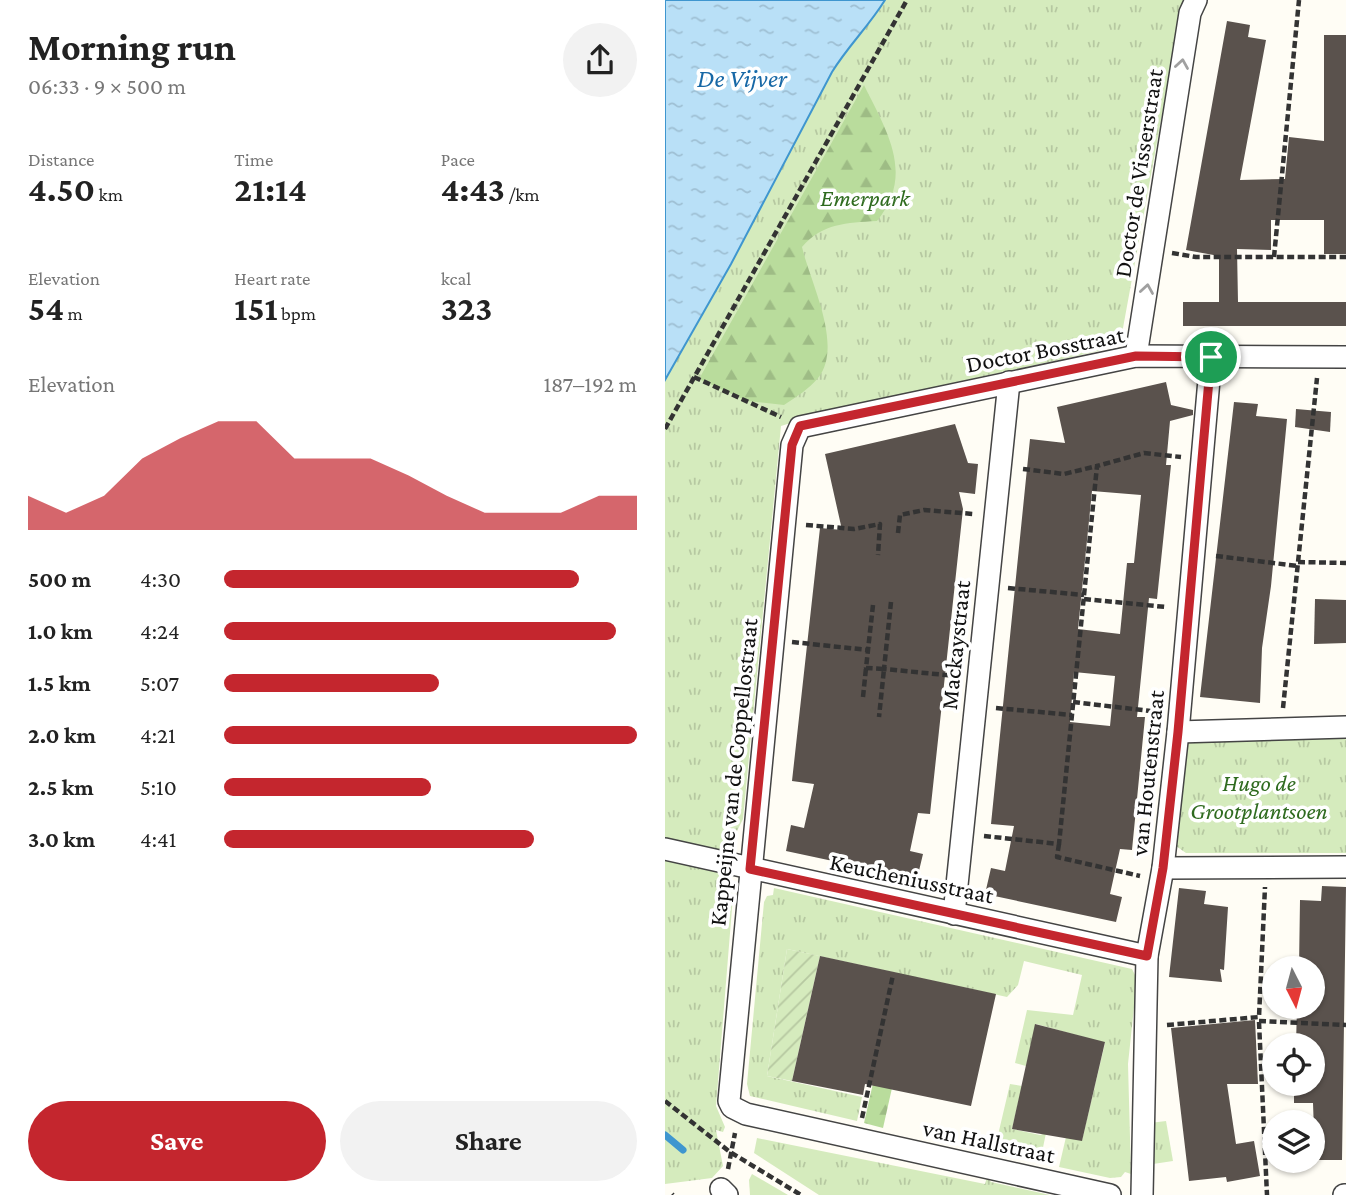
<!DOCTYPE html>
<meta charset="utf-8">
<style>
body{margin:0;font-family:"Crimson Pro",serif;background:#f2f2f2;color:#222;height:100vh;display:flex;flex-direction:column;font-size:26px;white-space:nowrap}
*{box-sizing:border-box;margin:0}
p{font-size:23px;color:#767676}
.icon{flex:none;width:38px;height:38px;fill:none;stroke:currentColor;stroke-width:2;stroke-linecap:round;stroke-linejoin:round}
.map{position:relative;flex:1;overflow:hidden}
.side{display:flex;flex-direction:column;background:#fff;width:665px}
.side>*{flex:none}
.needle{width:46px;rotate:174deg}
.tools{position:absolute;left:597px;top:956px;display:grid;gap:14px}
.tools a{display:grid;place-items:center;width:63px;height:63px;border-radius:50%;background:#fff;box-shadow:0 2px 5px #0004;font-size:35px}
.pin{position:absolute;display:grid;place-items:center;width:60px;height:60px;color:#fff;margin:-30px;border:4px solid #fff;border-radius:50%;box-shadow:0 2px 7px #0007}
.round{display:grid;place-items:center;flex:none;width:74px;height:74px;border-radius:37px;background:#f2f2f2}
.summary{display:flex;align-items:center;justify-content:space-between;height:119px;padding:0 28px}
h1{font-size:38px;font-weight:700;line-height:52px}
.metrics{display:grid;grid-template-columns:repeat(3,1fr);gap:10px;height:119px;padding:7px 28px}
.metrics div{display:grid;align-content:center}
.metrics b{font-size:35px;font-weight:700}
.metrics small{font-size:19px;font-weight:400}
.metrics p{font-size:19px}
.chart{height:196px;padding:14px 28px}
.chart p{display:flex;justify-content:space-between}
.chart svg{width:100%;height:126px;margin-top:7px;fill:#c4262e;opacity:.7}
.action{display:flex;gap:14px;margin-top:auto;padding:14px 28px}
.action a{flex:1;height:80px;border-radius:42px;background:#c4262e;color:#fff;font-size:28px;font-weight:700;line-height:80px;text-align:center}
.action a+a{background:#f2f2f2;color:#222}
ul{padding:0 28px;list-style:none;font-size:23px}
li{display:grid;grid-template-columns:112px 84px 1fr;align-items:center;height:52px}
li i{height:18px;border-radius:9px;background:#c4262e}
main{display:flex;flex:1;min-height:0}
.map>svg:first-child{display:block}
</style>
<main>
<section class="side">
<div class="summary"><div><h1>Morning run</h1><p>06:33 · 9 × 500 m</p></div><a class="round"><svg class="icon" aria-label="share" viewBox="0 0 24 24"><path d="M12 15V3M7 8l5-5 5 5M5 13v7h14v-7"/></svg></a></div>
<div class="metrics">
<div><p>Distance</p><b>4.50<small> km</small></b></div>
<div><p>Time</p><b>21:14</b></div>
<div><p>Pace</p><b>4:43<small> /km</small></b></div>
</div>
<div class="metrics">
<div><p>Elevation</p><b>54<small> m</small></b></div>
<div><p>Heart rate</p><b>151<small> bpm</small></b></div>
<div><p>kcal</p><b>323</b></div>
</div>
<div class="chart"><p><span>Elevation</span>187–192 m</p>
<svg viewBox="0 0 160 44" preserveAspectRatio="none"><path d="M0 44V32L10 38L20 32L30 19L40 12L50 6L60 6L70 19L80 19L90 19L100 25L110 32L120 38L130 38L140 38L150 32L160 32V44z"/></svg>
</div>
<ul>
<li><b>500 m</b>4:30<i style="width:86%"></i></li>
<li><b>1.0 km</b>4:24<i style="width:95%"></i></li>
<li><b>1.5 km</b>5:07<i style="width:52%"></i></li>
<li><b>2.0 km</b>4:21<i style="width:100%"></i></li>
<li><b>2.5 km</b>5:10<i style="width:50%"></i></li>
<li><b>3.0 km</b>4:41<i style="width:75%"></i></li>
</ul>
<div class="action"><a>Save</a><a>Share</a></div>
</section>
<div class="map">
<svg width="681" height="1195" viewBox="0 0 681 1195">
<defs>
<pattern id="grass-tufts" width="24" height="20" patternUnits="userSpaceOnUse" patternTransform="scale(1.75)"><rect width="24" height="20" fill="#d5ebbd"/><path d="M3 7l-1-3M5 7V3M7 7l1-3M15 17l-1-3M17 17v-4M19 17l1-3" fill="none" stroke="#b6c8a1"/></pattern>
<pattern id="forest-firs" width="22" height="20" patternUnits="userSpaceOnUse" patternTransform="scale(1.75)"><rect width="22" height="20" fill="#b9dc9c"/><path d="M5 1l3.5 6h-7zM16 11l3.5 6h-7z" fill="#9ebc85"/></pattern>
<pattern id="garden-furrows" width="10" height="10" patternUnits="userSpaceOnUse" patternTransform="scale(1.75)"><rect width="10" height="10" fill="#d5ebbd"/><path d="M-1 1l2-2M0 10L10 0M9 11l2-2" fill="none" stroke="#b6c8a1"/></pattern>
<pattern id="water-ripples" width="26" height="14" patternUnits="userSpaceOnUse" patternTransform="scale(1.75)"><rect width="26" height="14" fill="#b9e0f7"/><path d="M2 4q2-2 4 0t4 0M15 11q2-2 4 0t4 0" fill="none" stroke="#9ebfd3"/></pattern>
</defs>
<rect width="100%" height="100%" fill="#fffdf5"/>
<g fill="url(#grass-tufts)">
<polygon points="0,0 518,0 458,328 452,341 434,351 174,408 116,426 78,819 68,839 65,882 68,896 51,1106 60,1127 58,1132 51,1130 58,1166 47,1178 0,1184"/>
<polygon points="681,737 681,853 521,853 511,846 520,746 524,741"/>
<polygon points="109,888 467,969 472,979 463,1064 466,1174 460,1172 456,1177 445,1178 394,1167 401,1137 417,1140 440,1043 371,1024 361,1066 350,1063 362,1010 408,1015 417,975 359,961 353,985 342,997 122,949 102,1076 197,1097 192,1121 85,1096 82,1084 99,902 102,896 108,895"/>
<polygon points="345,1084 357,1086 347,1129 375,1135 381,1133 375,1162 329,1152"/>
<polygon points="501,1121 508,1161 488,1164 485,1123"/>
<polygon points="92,1138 320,1184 322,1177 326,1182 385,1195 154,1195 89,1153"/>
<polygon points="87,1174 123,1195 85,1195 84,1180"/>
</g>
<g fill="url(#forest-firs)">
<path d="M199,85C222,132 250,174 212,221C181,223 158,223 137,247C145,282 179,346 153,378C144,389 131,397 119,405L82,401L34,379Z"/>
<polygon points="233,973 252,977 218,1128 199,1123"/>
</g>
<polygon fill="url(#garden-furrows)" points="122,949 155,956 127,1081 102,1076"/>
<path fill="url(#water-ripples)" stroke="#3f96cf" stroke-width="2" d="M0,0H220C204,26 183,46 167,72L66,264L0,380Z"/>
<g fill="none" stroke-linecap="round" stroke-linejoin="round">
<polyline stroke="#3f96cf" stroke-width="7" points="0,1135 18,1150"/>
</g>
<g fill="#5a524d" fill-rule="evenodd">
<polygon points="562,21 585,25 583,37 601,40 575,180 620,179 624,137 659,141 659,35 681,35 681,254 659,254 659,220 606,220 606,250 572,249 573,302 681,302 681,326 518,326 518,302 554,302 554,256 521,250"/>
<path d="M501,382L506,405L528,410V415L505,421L501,465H506L492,599L484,598L472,717H480L467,850L455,849L445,894L457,897L451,922L320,894L326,868L340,871L349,826L326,824L365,439L400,443L392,407ZM427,491L476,495L469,563H462L455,634L413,629ZM409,672L450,676L445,726L405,722Z"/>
<polygon points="569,402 593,404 591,416 622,419 606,586 597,648 595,703 535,697"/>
<polygon points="631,409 666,412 665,432 630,427"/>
<polygon points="290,424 303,463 313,464 310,494 294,492 298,509 265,814 253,813 245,851 258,854 252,879 121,851 126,825 139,828 149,784 127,781 155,528 177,530 160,454"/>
<polygon points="650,599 681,600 681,643 649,644"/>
<polygon points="657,886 681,887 677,1160 650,1160 648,1103 629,1103 629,1083 652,1084 652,1045 631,1045 632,1006 648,1006 648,968 634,968 635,900 656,901"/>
<polygon points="514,888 541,891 539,904 563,907 559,970 555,969 557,982 504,977"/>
<polygon points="155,956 331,994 306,1106 200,1084 198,1095 127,1081"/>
<polygon points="590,1020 593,1084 562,1084 571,1144 589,1141 595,1176 562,1182 561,1177 524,1181 506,1028"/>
<polygon points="370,1024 440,1042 417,1141 347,1129"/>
</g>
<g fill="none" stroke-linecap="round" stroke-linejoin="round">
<defs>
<g id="minor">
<polyline points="471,356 525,13 531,0"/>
<polyline points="513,732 681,727"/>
<polyline points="0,849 482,956"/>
<polyline points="498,868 681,867"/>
<polyline points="289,914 344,382"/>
<polyline points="56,1189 62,1195"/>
<polyline points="445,1195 81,1114 67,1107 64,1101 127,445 135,427 471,356 681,357"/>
<polyline points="477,1195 482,956 498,868 513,732 546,357"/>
<polyline points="679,1195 681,1195"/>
</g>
</defs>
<use href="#minor" stroke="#444" stroke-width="24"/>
<g stroke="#333" stroke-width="4.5" stroke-dasharray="7 3.5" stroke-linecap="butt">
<polyline points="507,253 531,257 681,257"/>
<polyline points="609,257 634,0"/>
<polyline points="29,377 116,417"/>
<polyline points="0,429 242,0"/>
<polyline points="358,469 399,474 432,466"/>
<polyline points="141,525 189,529 215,524 213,555"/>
<polyline points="233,533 235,515 259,510 308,514"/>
<polyline points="551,556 633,566"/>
<polyline points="633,562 681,563"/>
<polyline points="343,588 419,595"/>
<polyline points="419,599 501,607"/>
<polyline points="226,602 219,669 291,676"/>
<polyline points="208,605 201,668 219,669 214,717"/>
<polyline points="127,642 203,650"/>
<polyline points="198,697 201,668"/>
<polyline points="408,702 494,712"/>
<polyline points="331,708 407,715"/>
<polyline points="618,708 652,378"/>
<polyline points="319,836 394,844 432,466 479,453 516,457"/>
<polyline points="394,844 392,857 475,876"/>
<polyline points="594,1021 681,1025"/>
<polyline points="594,1022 602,1195"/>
<polyline points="502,1025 594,1017 600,887"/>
<polyline points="0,1101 65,1152 136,1195"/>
<polyline points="197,1118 228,975"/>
<polyline points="63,1169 70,1133"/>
<polyline points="7,1194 8,1195"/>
</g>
<use href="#minor" stroke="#fff" stroke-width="21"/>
</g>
<defs><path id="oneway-chevron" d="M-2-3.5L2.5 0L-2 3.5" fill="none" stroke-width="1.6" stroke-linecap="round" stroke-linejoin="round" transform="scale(1.75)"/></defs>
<g stroke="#a0a0a0">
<use href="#oneway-chevron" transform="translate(517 64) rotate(-81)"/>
<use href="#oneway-chevron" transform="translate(482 289) rotate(-81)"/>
</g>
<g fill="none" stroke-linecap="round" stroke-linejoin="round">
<defs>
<polygon id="route" points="471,356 546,357 513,732 498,868 482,956 85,869 127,445 135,426"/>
</defs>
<use href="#route" stroke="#fff" stroke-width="14"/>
<use href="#route" stroke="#c4262e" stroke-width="9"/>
</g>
<g text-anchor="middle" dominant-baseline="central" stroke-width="7" stroke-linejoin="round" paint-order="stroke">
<g font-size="24" fill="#111" stroke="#fff">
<text transform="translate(473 173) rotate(-81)">Doctor de Visserstraat</text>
<text transform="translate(380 349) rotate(-11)">Doctor Bosstraat</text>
<text transform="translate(290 645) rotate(-84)">Mackaystraat</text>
<text transform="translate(68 772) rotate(-84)">Kappeijne van de Coppellostraat</text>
<text transform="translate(482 773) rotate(-84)">van Houtenstraat</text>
<text transform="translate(247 878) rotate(12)">Keucheniusstraat</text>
<text transform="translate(324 1141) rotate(12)">van Hallstraat</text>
</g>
<g font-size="24" font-style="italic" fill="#2f6b1f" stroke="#fff">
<text x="200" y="197">Emerpark</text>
<text x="594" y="782">Hugo de<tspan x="594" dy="28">Grootplantsoen</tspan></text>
</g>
<g font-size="26" font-style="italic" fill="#1768a6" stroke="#fff">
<text x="77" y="78">De Vijver</text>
</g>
</g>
</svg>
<div class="tools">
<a><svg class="needle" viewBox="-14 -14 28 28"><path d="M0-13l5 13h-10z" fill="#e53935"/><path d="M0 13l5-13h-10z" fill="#767676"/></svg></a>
<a><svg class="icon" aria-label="locate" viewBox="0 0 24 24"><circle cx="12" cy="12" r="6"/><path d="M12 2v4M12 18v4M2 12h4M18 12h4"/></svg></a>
<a><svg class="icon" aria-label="layers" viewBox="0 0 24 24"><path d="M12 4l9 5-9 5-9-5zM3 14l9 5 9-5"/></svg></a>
</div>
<div class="pin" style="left:546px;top:357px;background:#1e9e55"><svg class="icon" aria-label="arrive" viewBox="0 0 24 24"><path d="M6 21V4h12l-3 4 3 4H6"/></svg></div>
</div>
</main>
